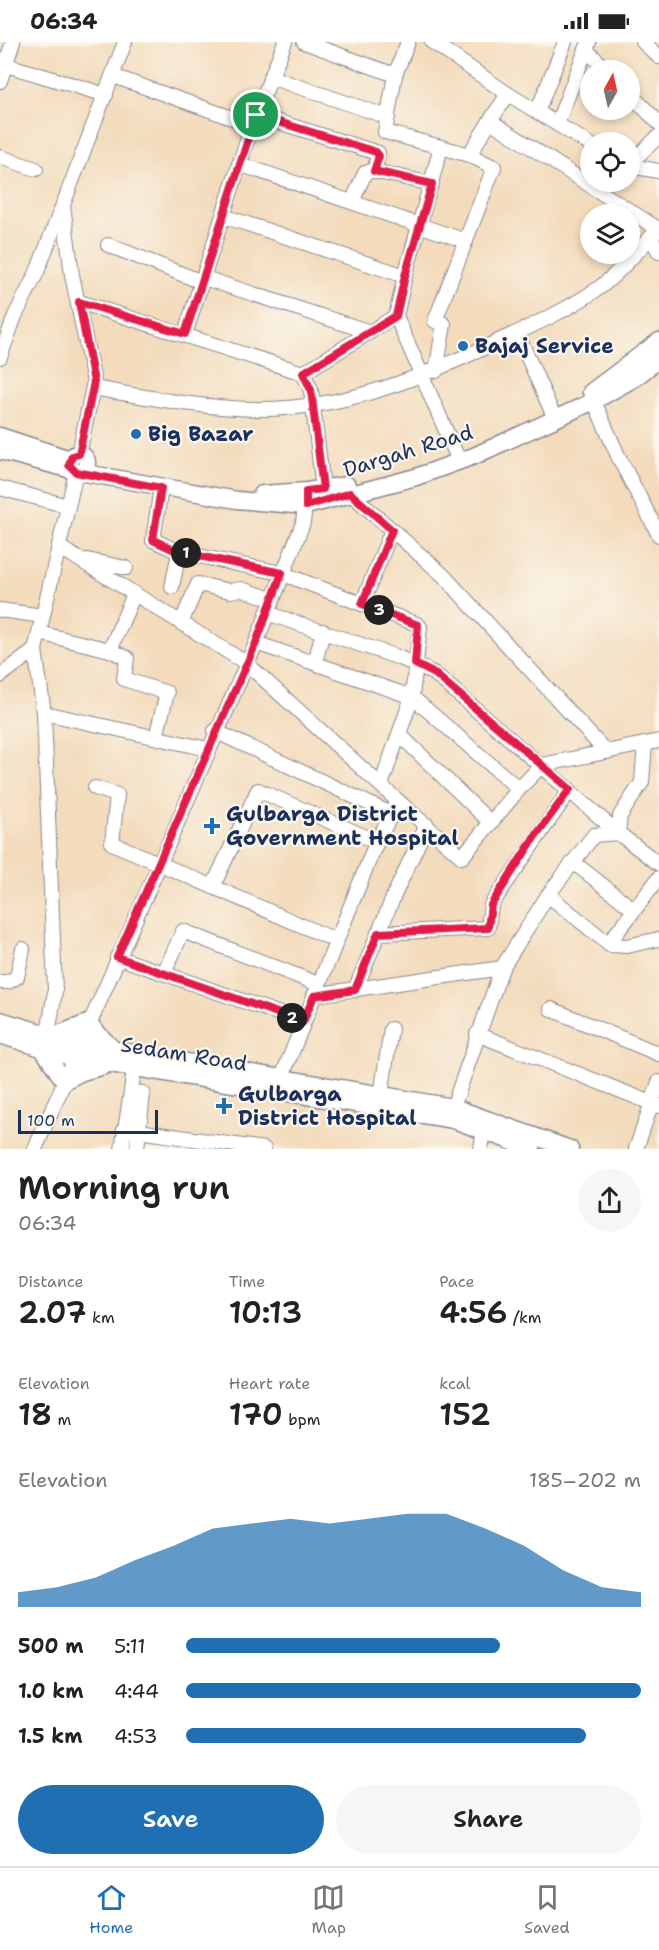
<!DOCTYPE html>
<meta charset="utf-8">
<style>
body{margin:0;font-family:"Shantell Sans",sans-serif;background:#f6f6f6;color:#222;height:100vh;display:flex;flex-direction:column;font-size:22px;white-space:nowrap}
*{box-sizing:border-box;margin:0}
p{font-size:20px;color:#767676}
.icon{flex:none;width:33px;height:33px;fill:none;stroke:currentColor;stroke-width:2;stroke-linecap:round;stroke-linejoin:round}
.map{position:relative;height:1107px;overflow:hidden}
.side{display:flex;flex-direction:column;background:#fff;flex:1}
.side>*{flex:none}
.needle{width:39px;rotate:8deg}
.buttons{position:absolute;left:580px;top:18px;display:grid;gap:12px}
.buttons a{display:grid;place-items:center;width:60px;height:60px;border-radius:50%;background:#fff;box-shadow:0 3px 9px #0003;font-size:30px}
.scale{position:absolute;left:18px;bottom:15px;width:140px;box-sizing:border-box;padding-left:6px;border:3px solid #1b2f5e;border-top:0;font-size:16px;line-height:21px;white-space:nowrap;color:#1b2f5e;-webkit-text-stroke:4px #fbf7ec;paint-order:stroke}
.pin{position:absolute;display:grid;place-items:center;width:51px;height:51px;color:#fff;margin:-26px;border:3px solid #fff;border-radius:50%;box-shadow:0 2px 6px #0007}
.km{position:absolute;width:30px;height:30px;margin:-15px;border-radius:50%;background:#222;color:#fff;font-size:16px;line-height:30px;text-align:center}
.round{display:grid;place-items:center;flex:none;width:63px;height:63px;border-radius:32px;background:#f6f6f6}
.headline{display:flex;align-items:center;justify-content:space-between;height:102px;padding:0 18px}
h1{font-size:33px;font-weight:600;line-height:45px}
.figures{display:grid;grid-template-columns:repeat(3,1fr);gap:9px;height:102px;padding:6px 18px}
.figures div{display:grid;align-content:center}
.figures b{font-size:30px;font-weight:600}
.figures small{font-size:16px;font-weight:400}
.figures p{font-size:16px}
.chart{height:168px;padding:12px 18px}
.chart p{display:flex;justify-content:space-between}
.chart svg{width:100%;height:108px;margin-top:6px;fill:#1f6fb2;opacity:.7}
.cta{display:flex;gap:12px;margin-top:auto;padding:12px 18px}
.cta a{flex:1;height:69px;border-radius:36px;background:#1f6fb2;color:#fff;font-size:24px;font-weight:600;line-height:69px;text-align:center}
.cta a+a{background:#f6f6f6;color:#222}
ul{padding:0 18px;list-style:none;font-size:20px}
li{display:grid;grid-template-columns:96px 72px 1fr;align-items:center;height:45px}
li i{height:15px;border-radius:8px;background:#1f6fb2}
.status{display:flex;justify-content:space-between;align-items:center;height:42px;padding:0 30px;background:#fff;direction:ltr}
.status svg{height:16px;fill:currentColor}
.dock{display:flex;justify-content:space-around;align-items:center;height:84px;border-top:2px solid #e0e0e0;background:#fff;font-size:16px;color:#767676}
.dock a{display:grid;justify-items:center;gap:3px}
.dock .current{color:#1f6fb2}
.map>svg:first-child{display:block}
</style>
<div class="status"><b>06:34</b><svg viewBox="0 0 49 12"><path d="M0 12V9h3v3zM5 12V6h3v6zM10 12V3h3v9zM15 12V0h3v12zM26 1h20v11H26zM47 4h2v5h-2z"/></svg></div>
<div class="map">
<svg width="659" height="1107" viewBox="0 0 659 1107">
<rect width="100%" height="100%" fill="#fbf7ec"/>
<filter id="ink" filterUnits="userSpaceOnUse"><feTurbulence type="fractalNoise" baseFrequency=".0167" numOctaves="2"/><feDisplacementMap in="SourceGraphic" scale="12" xChannelSelector="R" yChannelSelector="G"/><feConvolveMatrix kernelMatrix="1 2 1 2 8 2 1 2 1" color-interpolation-filters="sRGB"/></filter>
<filter id="wash" filterUnits="userSpaceOnUse"><feTurbulence type="fractalNoise" baseFrequency=".008" numOctaves="4" result="noise"/><feDisplacementMap in="SourceGraphic" scale="24" xChannelSelector="R" yChannelSelector="G"/><feGaussianBlur stdDeviation="1.35" result="paint"/><feColorMatrix in="noise" values="0 0 0 0 0 0 0 0 0 0 0 0 0 0 0 0 0 1.4 0 .05"/><feComposite in="paint" operator="in"/></filter>
<g filter="url(#wash)">
<rect width="100%" height="100%" fill="#f3dbbc"/>
</g>
<g filter="url(#ink)">
<g fill="none" stroke-linecap="round" stroke-linejoin="round">
<defs>
<g id="minor">
<polyline points="304,0 395,33"/>
<polyline points="432,0 508,52 591,103"/>
<polyline points="643,0 659,15"/>
<polyline points="586,8 607,28"/>
<polyline points="0,21 106,53"/>
<polyline points="113,34 252,83"/>
<polyline points="270,35 388,75"/>
<polyline points="0,39 13,0"/>
<polyline points="508,52 490,79 658,187"/>
<polyline points="630,52 659,81"/>
<polyline points="537,70 565,0"/>
<polyline points="256,73 378,111 375,128 365,131 352,160"/>
<polyline points="557,82 589,0"/>
<polyline points="441,105 469,113 490,79"/>
<polyline points="0,115 36,127"/>
<polyline points="630,121 659,94"/>
<polyline points="239,122 466,199"/>
<polyline points="630,124 659,129"/>
<polyline points="374,129 432,142"/>
<polyline points="223,174 405,234"/>
<polyline points="656,190 651,195 659,210"/>
<polyline points="108,203 202,240"/>
<polyline points="204,236 370,290"/>
<polyline points="79,260 303,331 311,348 323,446"/>
<polyline points="396,274 456,412"/>
<polyline points="517,291 552,370"/>
<polyline points="185,292 252,83 285,0"/>
<polyline points="0,315 15,274 37,230 62,165"/>
<polyline points="436,329 444,282 435,279 494,125 469,113"/>
<polyline points="303,331 396,274 405,234 441,105 385,90 395,33 408,0"/>
<path d="M93,346C147,355 204,367 260,367C348,367 425,334 503,297C536,282 569,267 599,246C618,232 634,212 651,195"/>
<polyline points="594,359 619,416 659,493"/>
<polyline points="79,412 94,340 72,233 63,163 125,0"/>
<polyline points="0,446 68,464"/>
<polyline points="161,446 153,498 179,510 281,531 362,562 392,488"/>
<polyline points="350,451 443,533 606,710"/>
<polyline points="59,505 246,621 398,759 374,806 281,1037"/>
<polyline points="87,518 126,526"/>
<polyline points="172,545 179,510"/>
<polyline points="362,562 417,582 420,585 412,655 381,743"/>
<polyline points="0,568 43,574"/>
<polyline points="267,571 400,616 435,632 618,791 659,822"/>
<polyline points="181,581 198,542 230,549 241,547 272,557"/>
<polyline points="39,591 110,608 134,552"/>
<polyline points="256,601 412,655 519,747"/>
<polyline points="35,608 44,671 55,949 48,992"/>
<polyline points="110,608 127,616 124,637 167,651 156,695"/>
<polyline points="315,621 323,589"/>
<polyline points="0,634 35,608 76,430"/>
<polyline points="44,671 208,707"/>
<polyline points="215,689 391,772"/>
<polyline points="400,693 491,781"/>
<polyline points="95,746 117,753 112,801 335,898"/>
<polyline points="398,759 462,815 519,747 542,723 659,699"/>
<polyline points="573,820 633,867"/>
<polyline points="213,844 258,748 377,800"/>
<polyline points="548,853 610,903 627,904 659,897"/>
<polyline points="378,891 488,886 491,863 570,748"/>
<polyline points="608,902 659,836"/>
<polyline points="117,915 303,980"/>
<polyline points="164,931 183,889 318,942"/>
<polyline points="0,940 8,940 17,935 23,907"/>
<polyline points="355,948 395,851 427,783"/>
<polyline points="314,953 502,926"/>
<polyline points="551,967 659,1012"/>
<polyline points="477,992 659,1064"/>
<polyline points="134,1026 131,1050 143,1051 137,1107"/>
<polyline points="381,1053 391,987"/>
<polyline points="453,1065 502,926 548,853 594,793 618,791 620,774 642,740 645,702"/>
<polyline points="124,1087 264,1107"/>
<polyline points="35,1107 256,601 303,481 306,454"/>
<polyline points="122,1107 131,1050"/>
<polyline points="481,1107 484,1087"/>
<polyline points="636,1107 659,1040"/>
</g>
<g id="major">
<polyline points="591,350 659,299"/>
<polyline points="0,394 70,417"/>
<polyline points="0,409 72,428"/>
<circle cx="78" cy="421" r="9"/>
<polyline points="80,430 237,458 306,464 416,435 474,414 594,359 635,336 659,317"/>
<polyline points="262,452 307,449 347,443"/>
<polyline points="0,978 80,1002 453,1065 570,1107"/>
<polyline points="0,993 74,1016 454,1078 532,1107"/>
<polyline points="53,994 88,981 114,1008"/>
<polyline points="42,1006 64,1039 82,1030 104,1024"/>
</g>
</defs>
<use href="#minor" stroke="#87858d" stroke-width="16"/>
<use href="#major" stroke="#87858d" stroke-width="19"/>
<use href="#minor" stroke="#fff" stroke-width="14"/>
<use href="#major" stroke="#fff" stroke-width="16"/>
</g>
</g>
<g fill="none" stroke-linecap="round" stroke-linejoin="round" filter="url(#ink)">
<defs>
<polygon id="route" points="256,73 376,110 379,114 374,129 432,142 405,234 396,274 303,331 311,348 323,447 306,449 306,464 350,451 392,488 362,562 418,583 415,622 435,632 570,747 534,796 491,863 488,886 378,891 355,948 314,954 303,980 117,915 256,601 282,531 179,510 153,498 161,446 76,430 69,423 72,414 79,412 94,340 79,260 185,292"/>
</defs>
<use href="#route" stroke="#fff" stroke-width="12"/>
<use href="#route" stroke="#e11d48" stroke-width="8"/>
</g>
<g fill="#1f6fb2" stroke="#fbf7ec" stroke-width="2">
<circle cx="463" cy="304" r="6"/>
<circle cx="136" cy="392" r="6"/>
<path d="M209 775h6v6h6v6h-6v6h-6v-6h-6v-6h6z"/>
<path d="M221 1055h6v6h6v6h-6v6h-6v-6h-6v-6h6z"/>
</g>
<g text-anchor="middle" dominant-baseline="central" stroke-width="4.5" stroke-linejoin="round" paint-order="stroke">
<g font-size="21" font-weight="bold" fill="#1b2f5e" stroke="#fbf7ec" text-anchor="start">
<text x="475" y="304">Bajaj Service</text>
<text x="148" y="392">Big Bazar</text>
<text x="226" y="772">Gulbarga District<tspan x="226" dy="24">Government Hospital</tspan></text>
<text x="238" y="1052">Gulbarga<tspan x="238" dy="24">District Hospital</tspan></text>
</g>
<g font-size="21" fill="#1b2f5e" stroke="#fbf7ec">
<text transform="translate(408 409) rotate(-17)">Dargah Road</text>
<text transform="translate(184 1012) rotate(9)">Sedam Road</text>
</g>
</g>
</svg>
<div class="buttons">
<a><svg class="needle" viewBox="-14 -14 28 28"><path d="M0-13l5 13h-10z" fill="#e53935"/><path d="M0 13l5-13h-10z" fill="#767676"/></svg></a>
<a><svg class="icon" aria-label="locate" viewBox="0 0 24 24"><circle cx="12" cy="12" r="6"/><path d="M12 2v4M12 18v4M2 12h4M18 12h4"/></svg></a>
<a><svg class="icon" aria-label="layers" viewBox="0 0 24 24"><path d="M12 4l9 5-9 5-9-5zM3 14l9 5 9-5"/></svg></a>
</div>
<div class="scale">100 m</div>
<div class="pin" style="left:256px;top:73px;background:#1e9e55"><svg class="icon" aria-label="arrive" viewBox="0 0 24 24"><path d="M6 21V4h12l-3 4 3 4H6"/></svg></div>
<b class="km" style="left:186px;top:511px">1</b>
<b class="km" style="left:292px;top:976px">2</b>
<b class="km" style="left:379px;top:568px">3</b>
</div>
<section class="side">
<div class="headline"><div><h1>Morning run</h1><p>06:34</p></div><a class="round"><svg class="icon" aria-label="share" viewBox="0 0 24 24"><path d="M12 15V3M7 8l5-5 5 5M5 13v7h14v-7"/></svg></a></div>
<div class="figures">
<div><p>Distance</p><b>2.07<small> km</small></b></div>
<div><p>Time</p><b>10:13</b></div>
<div><p>Pace</p><b>4:56<small> /km</small></b></div>
</div>
<div class="figures">
<div><p>Elevation</p><b>18<small> m</small></b></div>
<div><p>Heart rate</p><b>170<small> bpm</small></b></div>
<div><p>kcal</p><b>152</b></div>
</div>
<div class="chart"><p><span>Elevation</span>185–202 m</p>
<svg viewBox="0 0 160 44" preserveAspectRatio="none"><path d="M0 44V38L10 36L20 32L30 25L40 19L50 12L60 10L70 8L80 10L90 8L100 6L110 6L120 12L130 19L140 29L150 36L160 38V44z"/></svg>
</div>
<ul>
<li><b>500 m</b>5:11<i style="width:69%"></i></li>
<li><b>1.0 km</b>4:44<i style="width:100%"></i></li>
<li><b>1.5 km</b>4:53<i style="width:88%"></i></li>
</ul>
<div class="cta"><a>Save</a><a>Share</a></div>
</section>
<nav class="dock">
<a class="current"><svg class="icon" aria-label="home" viewBox="0 0 24 24"><path d="M3 11l9-7 9 7M6 9v11h12V9"/></svg>Home</a>
<a><svg class="icon" aria-label="map" viewBox="0 0 24 24"><path d="M3 6l6-2 6 2 6-2v14l-6 2-6-2-6 2zM9 4v14M15 6v14"/></svg>Map</a>
<a><svg class="icon" aria-label="saved" viewBox="0 0 24 24"><path d="M7 4h10v16l-5-4-5 4z"/></svg>Saved</a>
</nav>
